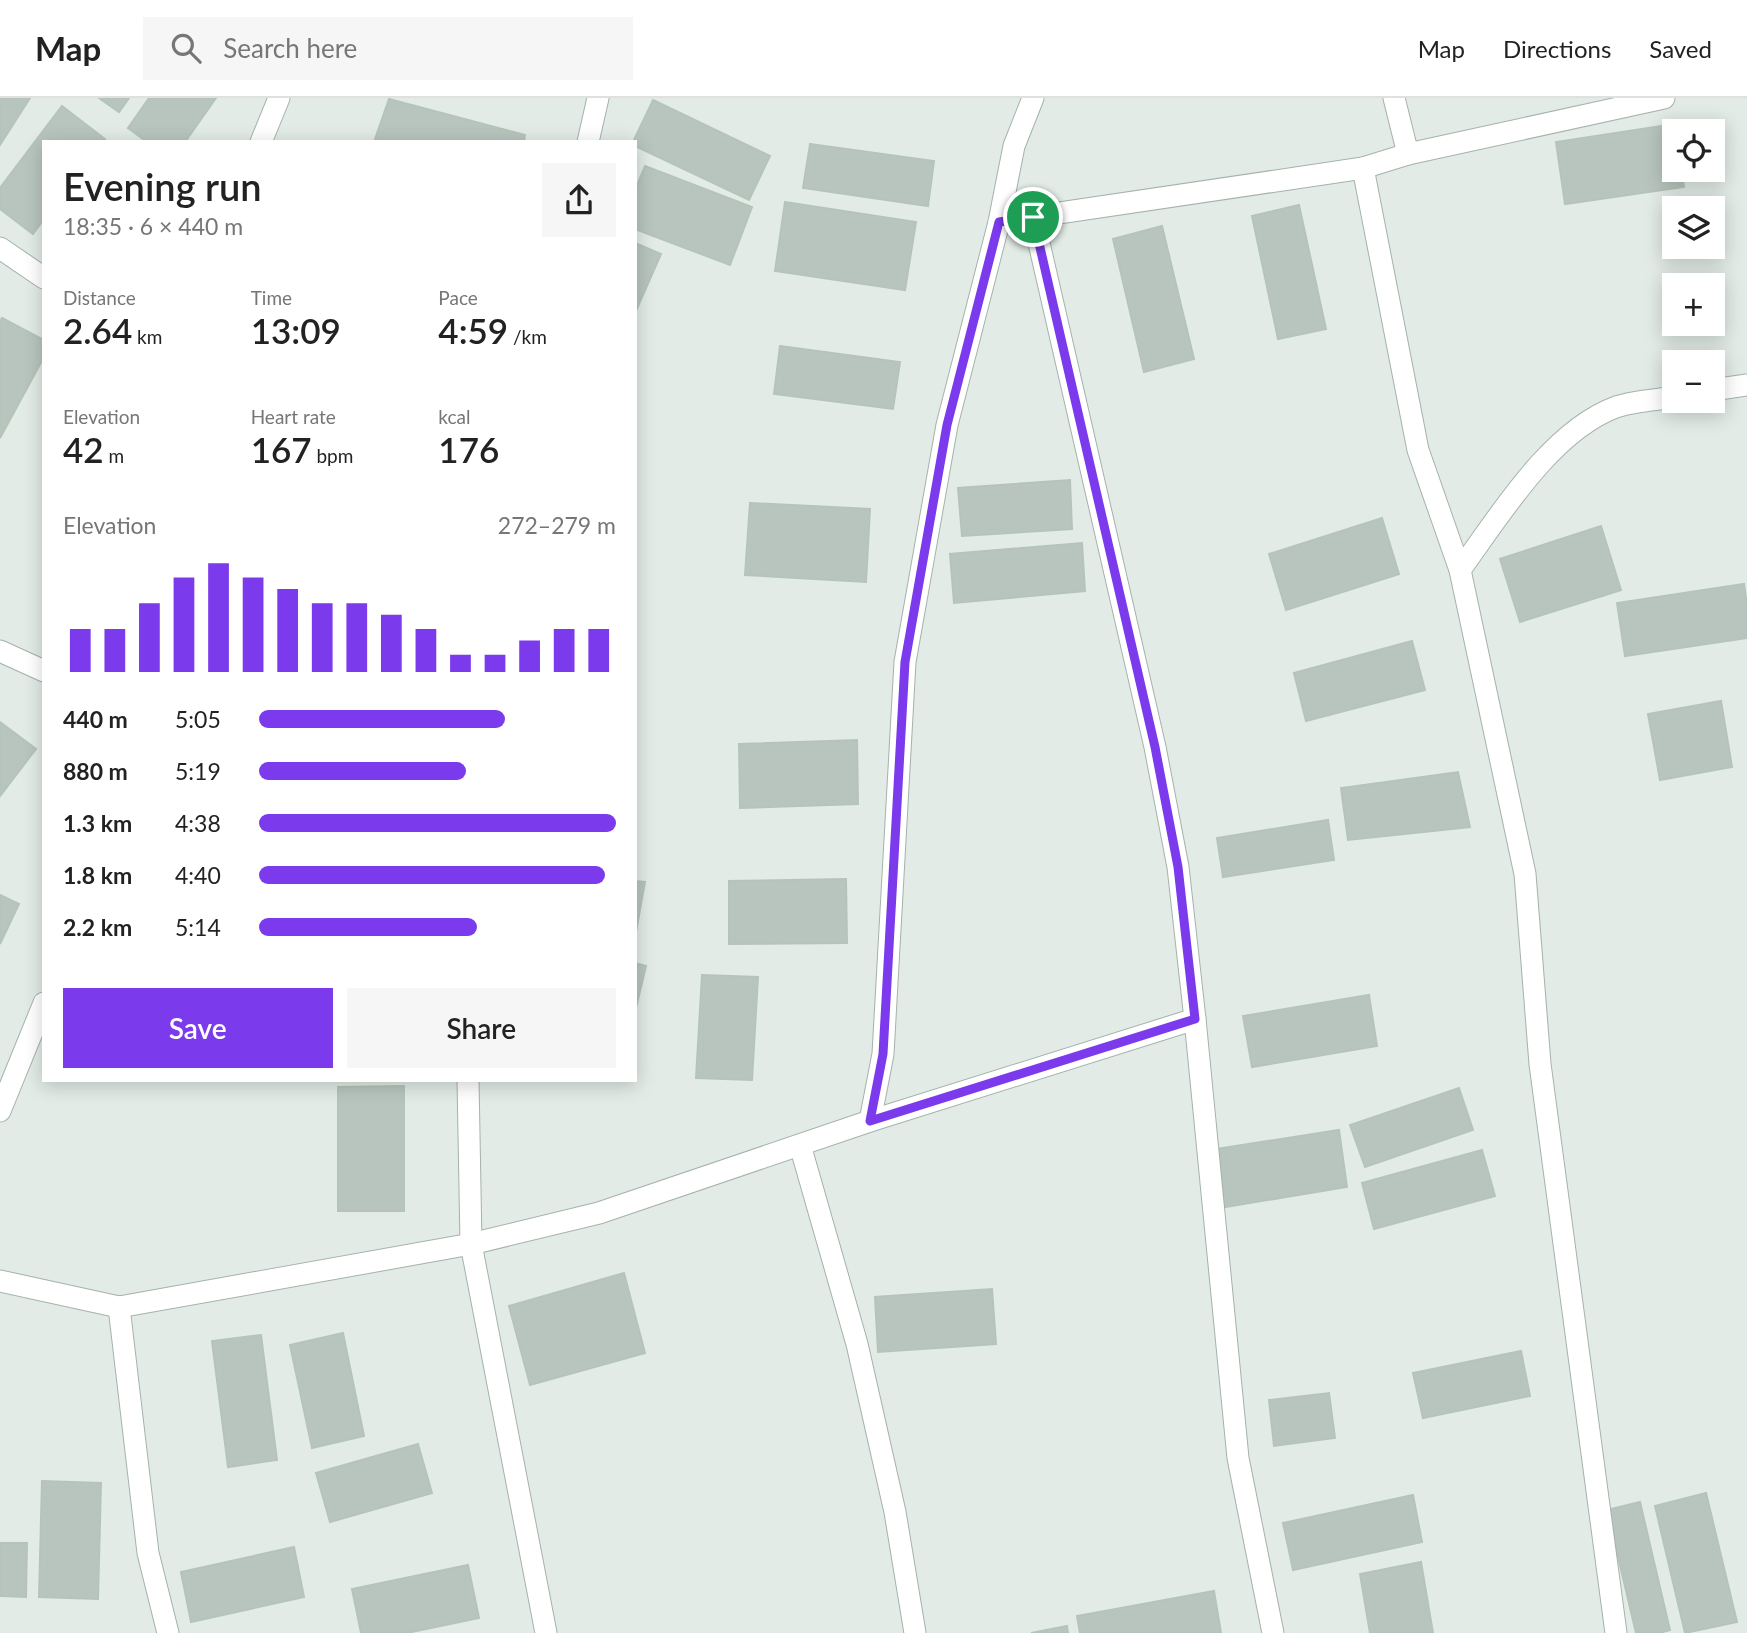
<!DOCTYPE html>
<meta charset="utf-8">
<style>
body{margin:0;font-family:Lato,sans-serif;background:#f6f6f6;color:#222;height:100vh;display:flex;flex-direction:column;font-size:26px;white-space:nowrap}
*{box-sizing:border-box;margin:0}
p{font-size:23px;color:#767676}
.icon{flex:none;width:38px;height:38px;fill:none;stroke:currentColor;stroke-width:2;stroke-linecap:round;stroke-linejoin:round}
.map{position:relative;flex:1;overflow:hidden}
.drawer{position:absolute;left:42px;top:42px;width:595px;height:942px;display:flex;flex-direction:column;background:#fff;border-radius:0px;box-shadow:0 4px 18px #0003}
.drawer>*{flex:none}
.fabs{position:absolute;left:1662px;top:21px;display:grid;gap:14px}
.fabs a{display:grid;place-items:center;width:63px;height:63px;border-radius:0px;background:#fff;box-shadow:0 4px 18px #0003;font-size:35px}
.pin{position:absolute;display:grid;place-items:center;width:60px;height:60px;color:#fff;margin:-30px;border:4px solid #fff;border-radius:50%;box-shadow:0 2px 7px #0007}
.round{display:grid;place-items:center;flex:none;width:74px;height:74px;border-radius:0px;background:#f6f6f6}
.headline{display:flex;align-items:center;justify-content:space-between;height:119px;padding:0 21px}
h1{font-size:38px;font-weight:600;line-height:52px}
.stats{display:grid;grid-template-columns:repeat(3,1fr);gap:10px;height:119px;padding:7px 21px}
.stats div{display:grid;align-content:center}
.stats b{font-size:35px;font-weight:600}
.stats small{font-size:19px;font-weight:400}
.stats p{font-size:19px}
.chart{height:196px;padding:14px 21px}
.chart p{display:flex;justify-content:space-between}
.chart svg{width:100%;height:126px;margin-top:7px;stroke:#7c3aed;stroke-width:6}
.action{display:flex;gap:14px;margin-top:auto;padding:14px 21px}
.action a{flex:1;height:80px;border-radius:0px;background:#7c3aed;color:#fff;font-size:28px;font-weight:600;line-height:80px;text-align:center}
.action a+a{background:#f6f6f6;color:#222}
ul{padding:0 21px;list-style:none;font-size:23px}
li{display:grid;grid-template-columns:112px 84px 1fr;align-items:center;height:52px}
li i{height:18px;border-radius:9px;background:#7c3aed}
header{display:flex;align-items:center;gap:42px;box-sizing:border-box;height:98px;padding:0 35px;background:#fff;border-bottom:2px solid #e0e0e0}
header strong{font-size:33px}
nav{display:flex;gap:38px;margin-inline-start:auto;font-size:24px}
.search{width:490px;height:63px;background:#f6f6f6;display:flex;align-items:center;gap:18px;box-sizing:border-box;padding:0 24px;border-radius:0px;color:#767676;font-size:26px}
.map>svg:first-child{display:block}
</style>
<header>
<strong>Map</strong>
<div class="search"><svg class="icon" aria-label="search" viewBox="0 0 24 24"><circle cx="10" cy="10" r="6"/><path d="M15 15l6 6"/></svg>Search here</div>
<nav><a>Map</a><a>Directions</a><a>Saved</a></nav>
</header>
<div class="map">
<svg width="1747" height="1535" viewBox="0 0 1747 1535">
<rect width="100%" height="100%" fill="#e2ebe6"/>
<g fill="#b8c5be" stroke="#b5c4bb" stroke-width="2">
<polygon points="0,0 30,0 0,47"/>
<polygon points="99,0 129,0 119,14"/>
<polygon points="149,0 216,0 185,44 147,44 128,30"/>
<polygon points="389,1 525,37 524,44 374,44"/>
<polygon points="653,2 770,58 749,102 635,48 633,44"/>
<polygon points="62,8 105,41 102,44 44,44 44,121 33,136 0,111 0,90"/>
<polygon points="1675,26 1675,72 1681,72 1684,89 1565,106 1556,44"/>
<polygon points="810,46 934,63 928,108 803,90"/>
<polygon points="645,68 752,109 730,167 635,131 635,92"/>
<polygon points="785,104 916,124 905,192 775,173"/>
<polygon points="1299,107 1326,231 1278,241 1252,118"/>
<polygon points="1162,128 1194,261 1144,274 1113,141"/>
<polygon points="635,145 661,156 635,215"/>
<polygon points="2,220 44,242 44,259 0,340 0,223"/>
<polygon points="780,248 900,264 893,311 774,296"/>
<polygon points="1070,382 1072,431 962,438 958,390"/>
<polygon points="750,405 870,411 866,484 745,477"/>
<polygon points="1382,420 1399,476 1286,512 1269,456"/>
<polygon points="1601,428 1621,492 1520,524 1500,461"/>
<polygon points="1082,445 1085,493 954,505 950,456"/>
<polygon points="1744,486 1747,507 1747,540 1625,558 1617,505"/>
<polygon points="1412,543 1425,592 1306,623 1294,575"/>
<polygon points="1721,603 1732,669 1660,682 1648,616"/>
<polygon points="0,624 36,651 0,698"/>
<polygon points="857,642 858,706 740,710 739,646"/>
<polygon points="1458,674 1470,729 1348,742 1341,690"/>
<polygon points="1328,722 1334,762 1223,779 1217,740"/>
<polygon points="846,781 847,845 729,846 729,783"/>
<polygon points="635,783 645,784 636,834 635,834"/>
<polygon points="0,797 19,806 0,846"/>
<polygon points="635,865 646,868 635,914"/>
<polygon points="702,877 758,879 752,982 696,980"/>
<polygon points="1369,897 1377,948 1252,969 1243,918"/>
<polygon points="404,988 404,1113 338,1113 338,989"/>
<polygon points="1459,990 1473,1032 1365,1069 1350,1027"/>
<polygon points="1339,1032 1347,1089 1225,1109 1216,1051"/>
<polygon points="1482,1052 1495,1098 1374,1131 1362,1085"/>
<polygon points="624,1175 645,1255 530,1287 509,1208"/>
<polygon points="992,1191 996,1246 878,1254 875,1199"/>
<polygon points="343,1235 364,1338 312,1350 290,1247"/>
<polygon points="261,1237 277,1362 228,1369 212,1243"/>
<polygon points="1521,1253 1530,1298 1423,1320 1413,1275"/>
<polygon points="1329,1295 1335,1340 1274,1348 1269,1302"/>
<polygon points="418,1346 432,1395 330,1424 316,1375"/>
<polygon points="42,1383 101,1385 98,1501 39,1499"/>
<polygon points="1706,1395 1737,1524 1685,1535 1655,1408"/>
<polygon points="1413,1397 1422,1444 1293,1472 1283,1425"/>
<polygon points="1640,1404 1670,1532 1659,1535 1636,1535 1607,1412"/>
<polygon points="0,1445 27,1445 26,1499 0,1498"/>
<polygon points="294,1449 304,1499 191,1524 181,1474"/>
<polygon points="1421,1464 1433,1535 1370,1535 1360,1476"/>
<polygon points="468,1467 479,1520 407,1535 361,1535 352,1491"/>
<polygon points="1214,1493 1221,1535 1080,1535 1077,1518"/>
<polygon points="1067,1528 1068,1535 1031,1535"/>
</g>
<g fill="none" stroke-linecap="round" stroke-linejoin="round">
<defs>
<g id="minor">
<polyline points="1394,0 1408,56"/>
<polyline points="261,44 279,0"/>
<polyline points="588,44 598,0"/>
<polyline points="1363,70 1418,352 1460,472 1525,776 1540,966 1616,1535"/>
<polyline points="1033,119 1155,649 1178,769 1195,921"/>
<polyline points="999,124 1363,70 1408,56 1664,0"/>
<polyline points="0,150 44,180"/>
<polyline points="1713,292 1747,287"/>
<path d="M1460,472C1500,417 1551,333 1616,309C1634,303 1656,302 1675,299"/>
<polyline points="0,553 44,573"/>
<polyline points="468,982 471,1146 546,1535"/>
<polyline points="0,1013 44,905"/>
<polyline points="870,1023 883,956 905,564 947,327 999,124 1014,48 1033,0"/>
<polyline points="800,1047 857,1246 895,1414 915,1535"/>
<polyline points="0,1183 119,1209 471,1146 599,1115 870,1023 1195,921 1238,1360 1273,1535"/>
<polyline points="119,1209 148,1455 168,1535"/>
</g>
</defs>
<use href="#minor" stroke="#a5b2ac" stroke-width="23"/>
<use href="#minor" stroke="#fff" stroke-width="21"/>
</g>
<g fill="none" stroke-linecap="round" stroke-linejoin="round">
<defs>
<polygon id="route" points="1033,119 1155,649 1178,769 1195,921 870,1023 883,956 905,564 947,327 999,124"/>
</defs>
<use href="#route" stroke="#fff" stroke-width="14"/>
<use href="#route" stroke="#7c3aed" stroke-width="9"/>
</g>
</svg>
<div class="fabs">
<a><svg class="icon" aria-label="locate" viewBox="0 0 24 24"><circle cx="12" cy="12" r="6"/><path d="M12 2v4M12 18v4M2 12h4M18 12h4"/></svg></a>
<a><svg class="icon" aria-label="layers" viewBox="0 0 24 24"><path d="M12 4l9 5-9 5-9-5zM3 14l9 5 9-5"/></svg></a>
<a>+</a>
<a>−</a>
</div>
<div class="pin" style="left:1033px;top:119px;background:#1e9e55"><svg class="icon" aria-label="arrive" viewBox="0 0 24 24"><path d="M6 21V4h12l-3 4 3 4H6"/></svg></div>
<section class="drawer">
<div class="headline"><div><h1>Evening run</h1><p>18:35 · 6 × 440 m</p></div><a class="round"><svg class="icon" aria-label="share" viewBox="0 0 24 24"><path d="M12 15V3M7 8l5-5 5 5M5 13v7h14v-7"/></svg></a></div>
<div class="stats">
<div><p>Distance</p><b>2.64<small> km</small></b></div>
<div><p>Time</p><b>13:09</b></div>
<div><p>Pace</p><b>4:59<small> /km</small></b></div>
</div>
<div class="stats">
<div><p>Elevation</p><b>42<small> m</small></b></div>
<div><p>Heart rate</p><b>167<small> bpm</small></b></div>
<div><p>kcal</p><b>176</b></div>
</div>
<div class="chart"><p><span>Elevation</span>272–279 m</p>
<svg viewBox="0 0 160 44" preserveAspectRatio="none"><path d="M5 44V29M15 44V29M25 44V20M35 44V11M45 44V6M55 44V11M65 44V15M75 44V20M85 44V20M95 44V24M105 44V29M115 44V38M125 44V38M135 44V33M145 44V29M155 44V29"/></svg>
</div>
<ul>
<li><b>440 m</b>5:05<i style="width:69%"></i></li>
<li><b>880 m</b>5:19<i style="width:58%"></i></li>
<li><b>1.3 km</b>4:38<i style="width:100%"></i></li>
<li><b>1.8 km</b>4:40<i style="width:97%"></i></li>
<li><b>2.2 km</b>5:14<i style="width:61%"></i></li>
</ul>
<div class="action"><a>Save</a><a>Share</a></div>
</section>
</div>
